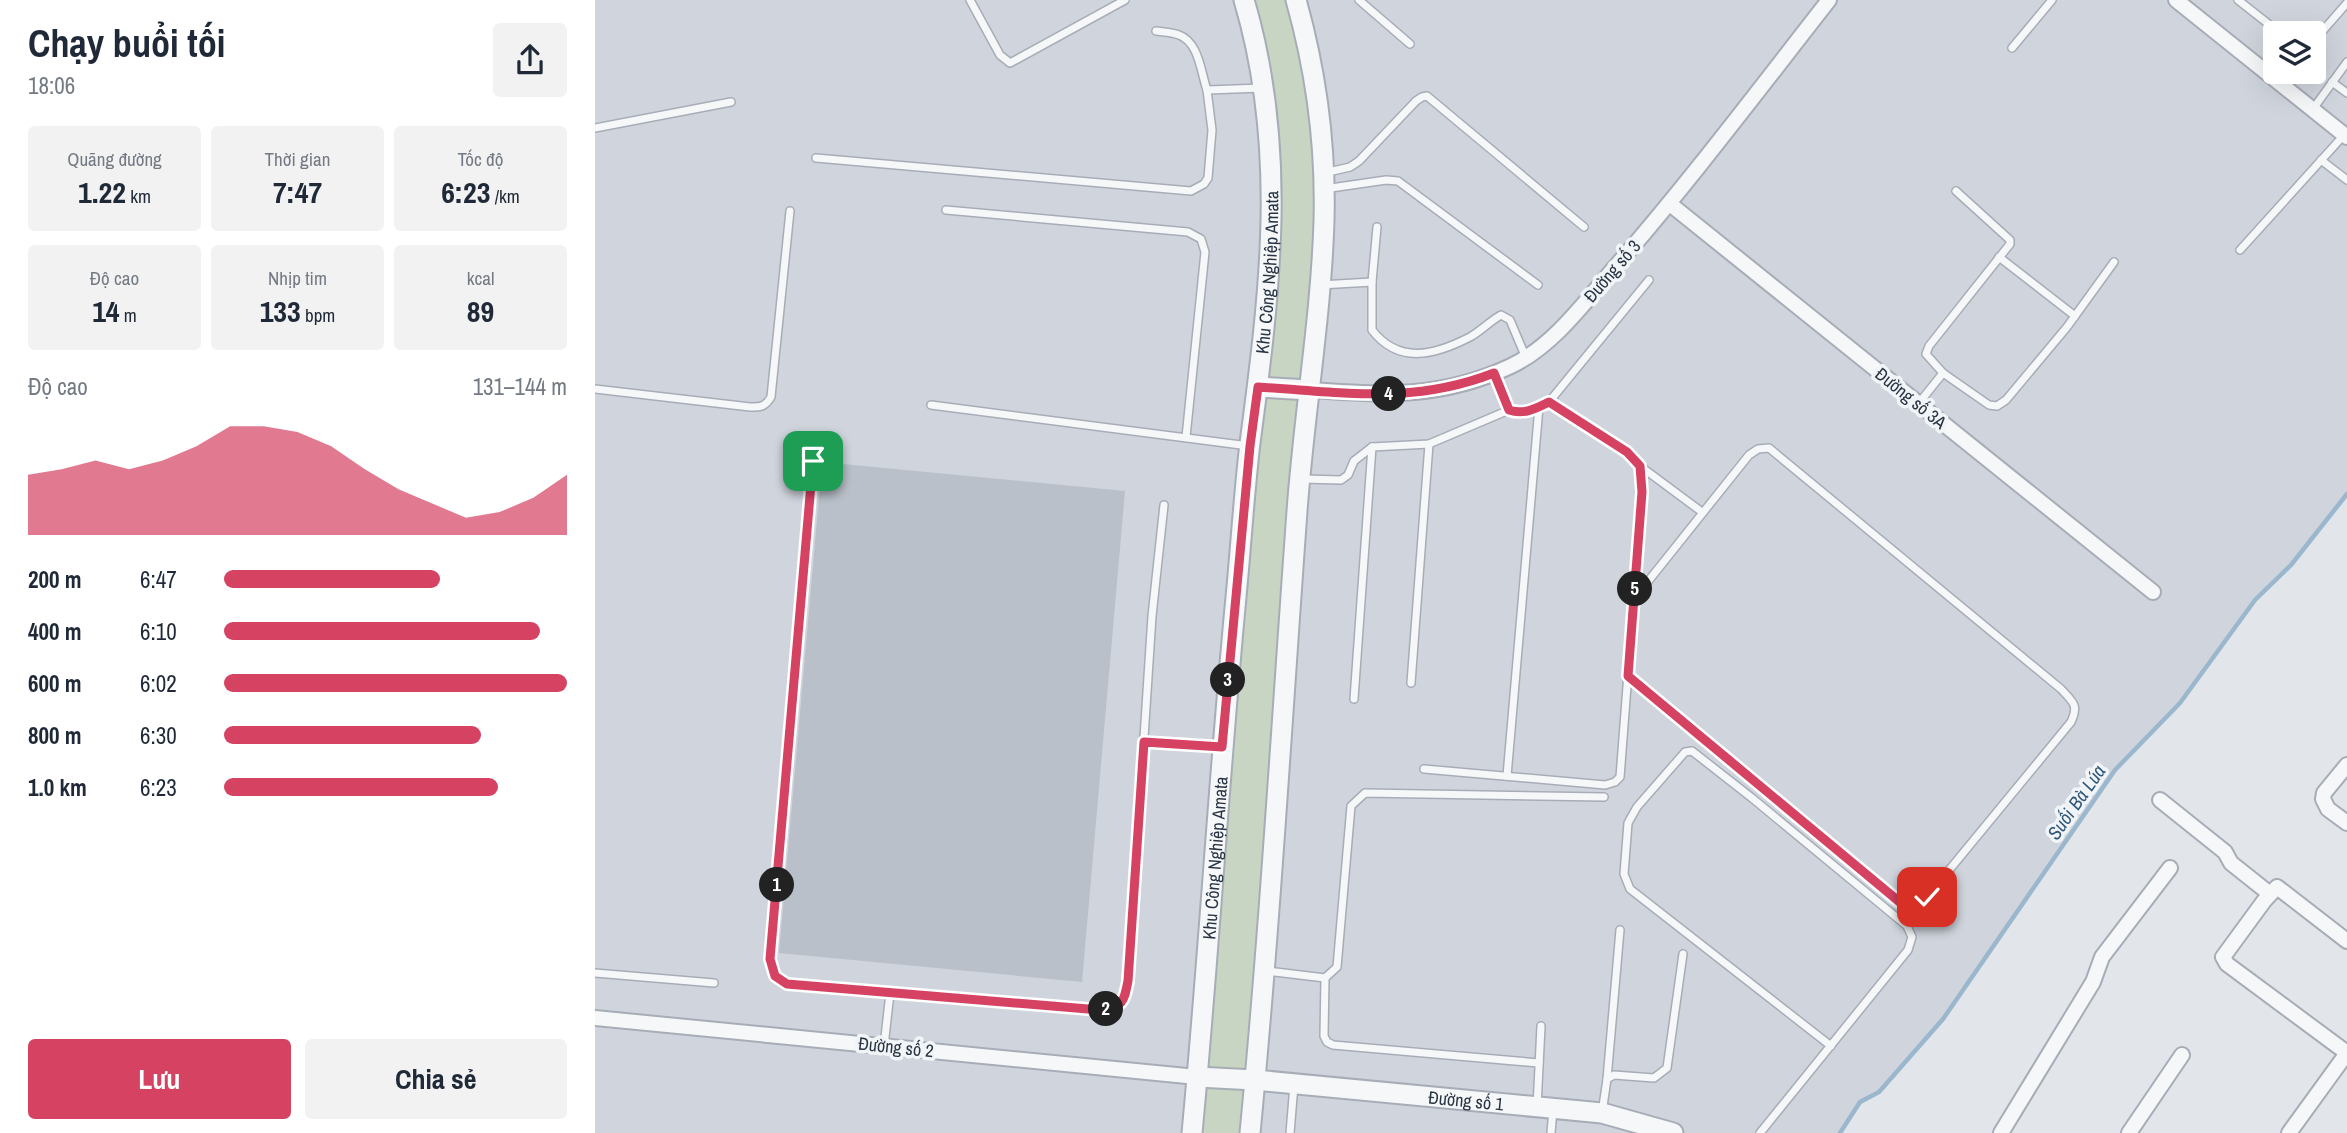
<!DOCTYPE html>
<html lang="vi">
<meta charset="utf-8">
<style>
body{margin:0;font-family:"Archivo Narrow",sans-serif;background:#f2f2f3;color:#1f2937;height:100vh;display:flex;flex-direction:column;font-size:26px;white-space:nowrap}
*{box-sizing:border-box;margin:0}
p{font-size:23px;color:#747a83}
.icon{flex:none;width:38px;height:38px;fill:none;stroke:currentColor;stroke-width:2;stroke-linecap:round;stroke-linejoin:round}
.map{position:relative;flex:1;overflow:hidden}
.side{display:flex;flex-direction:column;background:#fff;width:595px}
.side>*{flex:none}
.tools{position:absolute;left:1668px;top:21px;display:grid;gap:14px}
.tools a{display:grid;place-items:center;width:63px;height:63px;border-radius:7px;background:#fff;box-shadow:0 7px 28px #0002;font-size:35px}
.pin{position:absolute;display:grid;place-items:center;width:60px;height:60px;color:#fff;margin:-30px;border-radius:14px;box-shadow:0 4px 10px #0006}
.km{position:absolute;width:35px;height:35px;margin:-18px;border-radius:50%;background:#222;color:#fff;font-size:19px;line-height:35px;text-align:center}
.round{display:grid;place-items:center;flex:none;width:74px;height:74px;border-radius:7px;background:#f2f2f3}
.overview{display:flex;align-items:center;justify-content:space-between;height:119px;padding:0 28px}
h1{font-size:38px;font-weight:700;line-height:52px}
.figures{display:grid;grid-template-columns:repeat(3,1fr);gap:10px;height:119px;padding:7px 28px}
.figures div{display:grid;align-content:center;border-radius:7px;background:#f2f2f3;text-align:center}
.figures b{font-size:30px;font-weight:700}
.figures small{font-size:19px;font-weight:400}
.figures p{font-size:19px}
.chart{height:196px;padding:14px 28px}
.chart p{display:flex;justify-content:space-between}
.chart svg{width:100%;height:126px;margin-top:7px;fill:#d54262;opacity:.7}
.primary-button{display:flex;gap:14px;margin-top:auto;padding:14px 28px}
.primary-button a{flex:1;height:80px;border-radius:7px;background:#d54262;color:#fff;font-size:28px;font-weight:700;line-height:80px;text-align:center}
.primary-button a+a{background:#f2f2f3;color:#1f2937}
ul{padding:0 28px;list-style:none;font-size:23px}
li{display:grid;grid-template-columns:112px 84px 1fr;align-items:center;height:52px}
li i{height:18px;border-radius:9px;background:#d54262}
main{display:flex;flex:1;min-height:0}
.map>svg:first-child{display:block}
</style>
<main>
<section class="side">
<div class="overview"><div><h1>Chạy buổi tối</h1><p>18:06</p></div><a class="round"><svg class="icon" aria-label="share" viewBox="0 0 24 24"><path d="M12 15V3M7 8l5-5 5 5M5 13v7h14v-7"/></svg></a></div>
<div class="figures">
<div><p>Quãng đường</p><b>1.22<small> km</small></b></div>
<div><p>Thời gian</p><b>7:47</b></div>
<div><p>Tốc độ</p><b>6:23<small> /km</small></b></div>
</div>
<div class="figures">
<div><p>Độ cao</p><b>14<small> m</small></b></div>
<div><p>Nhịp tim</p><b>133<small> bpm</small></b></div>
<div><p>kcal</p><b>89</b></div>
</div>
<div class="chart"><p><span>Độ cao</span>131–144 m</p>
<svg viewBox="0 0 160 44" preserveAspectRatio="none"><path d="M0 44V23L10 21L20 18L30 21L40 18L50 13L60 6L70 6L80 8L90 13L100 21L110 28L120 33L130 38L140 36L150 31L160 23V44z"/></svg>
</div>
<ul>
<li><b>200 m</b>6:47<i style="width:63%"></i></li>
<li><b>400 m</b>6:10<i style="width:92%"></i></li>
<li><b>600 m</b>6:02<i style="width:100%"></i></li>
<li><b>800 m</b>6:30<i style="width:75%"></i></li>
<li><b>1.0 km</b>6:23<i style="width:80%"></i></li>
</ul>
<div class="primary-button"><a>Lưu</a><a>Chia sẻ</a></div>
</section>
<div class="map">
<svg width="1752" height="1133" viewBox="0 0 1752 1133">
<rect width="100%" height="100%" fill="#e2e6eb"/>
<path fill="#d0d5dd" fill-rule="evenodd" d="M0,0H1752V494L1696,565L1660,600L1585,703L1520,770L1348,1019L1284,1092L1265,1102L1245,1133H0ZM1680,33H1718V72H1680Z"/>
<g fill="#c9d5c3">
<path d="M657,0H693C699,30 708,60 713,89C727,188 716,286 706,385L672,383C677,318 687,251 686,185C685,123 675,59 657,0Z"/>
<polygon points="670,392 705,395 652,1075 611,1073 635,747 663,446"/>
<polygon points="610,1083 652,1084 647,1133 605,1133"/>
</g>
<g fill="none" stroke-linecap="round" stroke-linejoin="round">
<polyline stroke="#9bb7cd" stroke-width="4.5" points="1245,1133 1265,1102 1284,1092 1348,1019 1520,770 1585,703 1660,600 1696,565 1752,494"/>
</g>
<polygon fill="#b9c0c9" points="227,462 530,491 487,982 184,953"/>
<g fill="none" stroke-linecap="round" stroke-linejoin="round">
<defs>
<g id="service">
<polyline points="375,0 405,55 415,63 530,0"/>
<polyline points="764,0 815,44"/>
<polyline points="1643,0 1685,33"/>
<path d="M561,31C568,32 577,32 584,35C604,42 606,73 612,90L667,88"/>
<polyline points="1718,42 1752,3"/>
<polyline points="1417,48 1457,0"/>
<polyline points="1684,82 1693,72"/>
<polyline points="1737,82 1752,93"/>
<polyline points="1718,109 1752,62"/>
<polyline points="0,128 136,102"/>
<polyline points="221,158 596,191 609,184 613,178 617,130 612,90"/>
<polyline points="1726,160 1752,180"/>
<polyline points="729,173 755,167 764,161 821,101 827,97 832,96 989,227"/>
<polyline points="729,189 791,180 803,181 943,285"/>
<polyline points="351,210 593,232 606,239 610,252 591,437"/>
<polyline points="1645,250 1749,135"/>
<polyline points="1404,257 1480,316"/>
<path d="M777,282V330C804,365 840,355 875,337C886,331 895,321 906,315L915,320L931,358"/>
<polyline points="725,285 777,282 782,227"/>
<polyline points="1348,373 1394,405 1402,406 1411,400 1472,327 1519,262"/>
<path d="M899,374L914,410C930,415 940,409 954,402L1054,280"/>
<path d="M0,389L155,407C166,407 170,407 176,397L195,211"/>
<polyline points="1324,403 1348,373 1331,354 1334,346 1415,244 1415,240 1361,191"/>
<polyline points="336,405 654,446"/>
<path d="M218,461L175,959L180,976L192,984L505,1010C528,1007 529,1002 533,981L557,616L569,505"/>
<polyline points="1045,466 1107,512"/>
<polyline points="707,479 746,480 753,475 759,461 777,447 834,444 914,410"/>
<path d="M1033,676L1307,904L1318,905L1332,897L1476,722C1484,705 1478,702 1466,689L1174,448L1163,449L1154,455L1039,599"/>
<polyline points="816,683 834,444"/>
<polyline points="759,699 777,447"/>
<polyline points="549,742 626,747"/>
<polyline points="829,769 1010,785 1020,782 1025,777 1047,492 1045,466 1032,452 954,402"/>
<polyline points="912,776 944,407"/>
<polyline points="672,971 730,978 742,967 756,806 770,793 1009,797"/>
<polyline points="0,973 119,983"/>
<polyline points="730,978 729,1036 732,1042 738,1045 944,1063"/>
<polyline points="289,1046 295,993"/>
<polyline points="1012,1079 1025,930"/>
<polyline points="942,1107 946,1026"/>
<polyline points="1007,1113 1012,1079 1019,1075 1059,1078 1072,1068 1088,954"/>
<polyline points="695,1133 699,1085"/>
<polyline points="956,1133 958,1109"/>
<polyline points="1165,1133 1313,950 1317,937 1312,926 1157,798 1097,751 1090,752 1042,807 1033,823 1029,874 1035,889 1236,1046"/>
</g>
<g id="minor">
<polyline points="1581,0 1752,137"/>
<polyline points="1075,204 1558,592"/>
<path d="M714,390C788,395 846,399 916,366C956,347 987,306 1015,273C1092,185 1162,92 1234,0"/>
<polyline points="1752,765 1729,793 1728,799 1733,809 1752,823"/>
<polyline points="1565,800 1630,852 1636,863 1675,894"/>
<polyline points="0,1018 602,1077"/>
<polyline points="1752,1053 1632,964 1628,957 1669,901 1682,887 1752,941"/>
<polyline points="1406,1133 1498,982 1507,957 1575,868"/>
<polyline points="1534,1133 1587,1055"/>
<polyline points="1694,1133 1752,1053"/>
</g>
<g id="tertiary">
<polyline points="663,387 714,390"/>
<path id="s1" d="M602,1077L660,1080L1007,1113L1078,1133"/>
<path id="s2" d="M597,1133C614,954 624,775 641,597C646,545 649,494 655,443C675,292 693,148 649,0"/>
<path d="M655,1133C675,926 687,718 702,511C709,414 726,318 729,221C731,147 721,71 701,0"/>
</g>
</defs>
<use href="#service" stroke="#a7adb6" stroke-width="10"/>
<use href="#minor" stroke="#a7adb6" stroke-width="18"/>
<use href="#tertiary" stroke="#a7adb6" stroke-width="23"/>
<use href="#service" stroke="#f5f7f9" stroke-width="7"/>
<use href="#minor" stroke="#f5f7f9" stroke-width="14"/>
<use href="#tertiary" stroke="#f5f7f9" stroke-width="19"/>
</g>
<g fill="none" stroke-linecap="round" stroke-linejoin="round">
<defs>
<path id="route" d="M218,461L175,959L180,976L192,984L505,1010C528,1007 529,1002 533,981L549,742L627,747L655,446L663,387C748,392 817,405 899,373L914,410C929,415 940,409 954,402L1032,452L1045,466L1047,492L1033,676L1307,904L1318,905L1332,897"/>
</defs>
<use href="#route" stroke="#fff" stroke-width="14"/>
<use href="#route" stroke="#d54262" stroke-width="9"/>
</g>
<g text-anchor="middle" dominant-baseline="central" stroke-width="7" stroke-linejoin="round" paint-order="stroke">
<g font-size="18" fill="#293544" stroke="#f2f5f8">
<text transform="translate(1017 271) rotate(-49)">Đường số 3</text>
<text stroke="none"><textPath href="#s2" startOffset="864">Khu Công Nghiệp Amata</textPath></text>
<text transform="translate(1316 398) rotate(39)">Đường số 3A</text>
<text stroke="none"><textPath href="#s2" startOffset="276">Khu Công Nghiệp Amata</textPath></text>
<text transform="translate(301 1047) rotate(6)">Đường số 2</text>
<text stroke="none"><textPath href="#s1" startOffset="270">Đường số 1</textPath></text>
</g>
<g font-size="19" font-style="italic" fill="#31577a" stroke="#f2f5f8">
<text transform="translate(1481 802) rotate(-55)">Suối Bà Lúa</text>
</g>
</g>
</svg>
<div class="tools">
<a><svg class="icon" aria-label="layers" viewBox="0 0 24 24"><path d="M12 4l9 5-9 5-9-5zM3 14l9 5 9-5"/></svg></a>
</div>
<div class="pin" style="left:218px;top:461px;background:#1e9e55"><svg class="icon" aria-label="arrive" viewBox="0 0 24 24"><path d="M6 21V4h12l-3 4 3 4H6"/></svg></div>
<div class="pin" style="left:1332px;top:897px;background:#d93025"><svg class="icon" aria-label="check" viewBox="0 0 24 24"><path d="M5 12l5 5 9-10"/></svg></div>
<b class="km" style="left:182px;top:885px">1</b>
<b class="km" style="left:511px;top:1009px">2</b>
<b class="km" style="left:633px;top:680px">3</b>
<b class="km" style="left:794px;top:394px">4</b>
<b class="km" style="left:1040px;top:589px">5</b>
</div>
</main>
